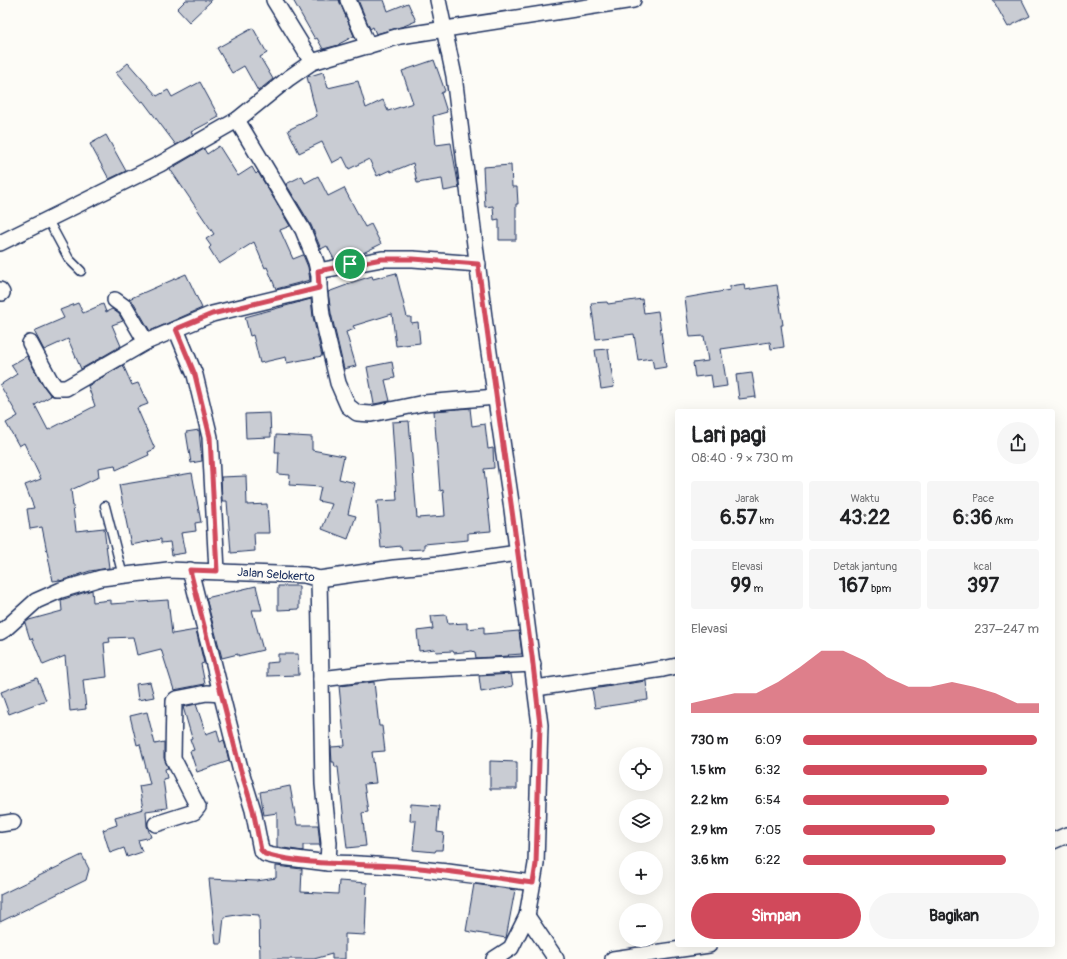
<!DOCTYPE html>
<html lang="id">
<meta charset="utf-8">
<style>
body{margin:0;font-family:Pangolin,sans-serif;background:#f6f6f6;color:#202124;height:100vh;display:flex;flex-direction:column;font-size:15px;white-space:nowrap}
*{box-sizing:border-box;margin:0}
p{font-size:13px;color:#757577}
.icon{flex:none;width:22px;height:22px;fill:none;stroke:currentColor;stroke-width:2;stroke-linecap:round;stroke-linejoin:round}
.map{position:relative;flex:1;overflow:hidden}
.details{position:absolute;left:675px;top:409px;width:380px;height:538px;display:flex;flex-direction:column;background:#fff;border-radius:4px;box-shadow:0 4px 16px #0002}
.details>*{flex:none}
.tools{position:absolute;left:619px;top:747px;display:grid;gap:8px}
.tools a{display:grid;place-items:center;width:44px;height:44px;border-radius:50%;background:#fff;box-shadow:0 4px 16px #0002;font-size:20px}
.pin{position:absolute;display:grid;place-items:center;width:34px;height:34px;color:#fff;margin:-17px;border:2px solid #fff;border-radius:50%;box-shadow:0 1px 4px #0007}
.round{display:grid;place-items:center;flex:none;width:42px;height:42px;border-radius:21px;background:#f6f6f6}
.head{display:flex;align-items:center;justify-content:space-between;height:68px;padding:0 16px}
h1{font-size:22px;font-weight:700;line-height:30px}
.stats{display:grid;grid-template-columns:repeat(3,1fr);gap:6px;height:68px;padding:4px 16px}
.stats div{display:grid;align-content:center;border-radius:4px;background:#f6f6f6;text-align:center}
.stats b{font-size:20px;font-weight:700}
.stats small{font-size:11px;font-weight:400}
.stats p{font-size:11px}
.chart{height:112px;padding:8px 16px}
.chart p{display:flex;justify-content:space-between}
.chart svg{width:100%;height:72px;margin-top:4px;fill:#d1495b;opacity:.7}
.primary-button{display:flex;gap:8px;margin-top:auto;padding:8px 16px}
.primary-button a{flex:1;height:46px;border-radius:24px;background:#d1495b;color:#fff;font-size:16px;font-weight:700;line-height:46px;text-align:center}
.primary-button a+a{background:#f6f6f6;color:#202124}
ul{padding:0 16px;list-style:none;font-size:13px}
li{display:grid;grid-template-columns:64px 48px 1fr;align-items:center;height:30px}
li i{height:10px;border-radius:5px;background:#d1495b}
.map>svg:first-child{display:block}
</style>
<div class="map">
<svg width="1067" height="959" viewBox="0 0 1067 959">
<rect width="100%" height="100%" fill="#fdfcf7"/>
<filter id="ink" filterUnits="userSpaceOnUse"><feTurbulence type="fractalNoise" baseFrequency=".025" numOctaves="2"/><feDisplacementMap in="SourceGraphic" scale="8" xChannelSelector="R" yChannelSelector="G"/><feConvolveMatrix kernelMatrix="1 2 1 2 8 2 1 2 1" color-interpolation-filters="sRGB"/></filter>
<g filter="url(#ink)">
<g fill="#c9ccd3" stroke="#1b2f5e">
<polygon points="186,0 212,0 189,22 177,9"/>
<polygon points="293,0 339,0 354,36 339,44 339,45 323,49 317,38 315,39"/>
<polygon points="358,0 384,0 388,11 408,3 416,21 404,26 376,34 373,27 370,29"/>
<polygon points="993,0 1022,0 1030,16 1008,27"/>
<polygon points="253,28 267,53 260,57 273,79 258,91 244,66 232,73 217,48"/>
<polygon points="434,60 445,91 441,93 447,112 433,116 436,145 451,143 459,188 444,191 442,179 417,183 413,163 391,172 390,170 377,176 369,159 349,169 343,157 332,163 322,142 299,153 288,130 317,116 307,77 323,72 328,88 358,81 366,108 383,100 388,111 413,103 402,71"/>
<polygon points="128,63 157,96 168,90 172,97 200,82 219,117 191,132 193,135 176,145 143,101 141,102 116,73"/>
<polygon points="106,135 126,171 109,179 90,144"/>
<polygon points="219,146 238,176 252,167 256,174 258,172 290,226 280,230 293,259 303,255 308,267 310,280 276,289 267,267 265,268 254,242 219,264 209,248 211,246 206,239 214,234 170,169 204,149 207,154"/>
<polygon points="511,165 512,187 517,187 518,204 516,204 516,240 499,240 499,219 494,220 493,206 485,207 483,167"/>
<polygon points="302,176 305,183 318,176 328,196 344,188 365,227 371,224 381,244 361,254 334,259 327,246 321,249 311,225 286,184"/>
<polygon points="396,273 407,317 411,317 411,323 418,322 420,343 396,346 392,314 353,326 355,329 346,332 356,366 344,369 331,313 328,292 347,285 347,284 372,276 373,279"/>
<polygon points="186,274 202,308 150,331 134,303 129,299"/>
<polygon points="744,284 745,290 777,285 783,325 781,325 784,347 771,349 770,342 721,349 727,386 713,388 711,375 695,377 693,363 708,361 704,336 690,337 685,298 730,290 730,286"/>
<polygon points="311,299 313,317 322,356 287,363 286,357 260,363 253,335 250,336 245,317"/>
<polygon points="642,299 644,313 658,311 666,367 654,369 652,358 638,360 634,334 596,339 591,303 607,302 608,304"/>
<polygon points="78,303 83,313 103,304 106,312 112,309 119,314 123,321 112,325 121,346 81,369 68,339 44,350 34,331 64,318 60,310"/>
<polygon points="608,349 614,387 601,389 595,350"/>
<polygon points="27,356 42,384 51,396 35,405 48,430 95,406 88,386 123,365 132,385 138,383 148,404 137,408 155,449 148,452 149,455 116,470 115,465 98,468 99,477 71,490 76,531 104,528 109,568 90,571 60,581 60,580 53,581 42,527 30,529 27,509 34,508 25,485 41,479 24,443 19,446 6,423 18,416 0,385 17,374 11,365"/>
<polygon points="392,362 395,378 385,380 390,401 374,404 367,367"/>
<polygon points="752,373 756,397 739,399 736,375"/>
<polygon points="470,408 472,426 485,424 488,449 493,448 494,468 484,469 491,531 468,533 468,540 424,544 424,549 402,550 401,546 381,548 377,501 397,500 392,422 409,421 417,518 445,516 443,490 440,491 434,411"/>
<polygon points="270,413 271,437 246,438 245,414"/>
<polygon points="199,430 202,461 191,463 186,432"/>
<polygon points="276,435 312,437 312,450 344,456 339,479 355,483 348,514 356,516 348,539 322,529 332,504 318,501 321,487 289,485 290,475 278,474 279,452 275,452"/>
<polygon points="192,473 201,522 195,523 196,531 181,533 185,553 172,555 170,542 161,543 161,539 131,545 119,485"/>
<polygon points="246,476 247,505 267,504 269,533 254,533 255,551 231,553 227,501 222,501 221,477"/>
<polygon points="256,586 262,610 252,610 263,650 238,656 238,654 222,658 206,598"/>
<polygon points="278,586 299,586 299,609 278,610"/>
<polygon points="92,590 93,602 111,600 111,604 168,600 172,634 196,630 204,663 201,664 205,684 174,690 161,649 137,655 133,637 109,638 110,642 104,643 107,677 83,680 86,709 70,711 65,656 43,665 32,638 30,639 25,623 29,620 62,611 61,600"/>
<polygon points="446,615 448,624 467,623 467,629 484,627 484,634 519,631 522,654 508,655 509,656 476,658 475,652 472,651 454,653 453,651 436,652 435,649 419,651 417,631 433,629 431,616"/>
<polygon points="278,654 298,654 299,675 267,676 267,663 278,662"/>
<polygon points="511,674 513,686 481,692 479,676"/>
<polygon points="37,678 46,700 9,714 1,692"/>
<polygon points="646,681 648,700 595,708 592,689"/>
<polygon points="150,682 154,697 138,700 136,684"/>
<polygon points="374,682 379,726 382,726 385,751 372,752 376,783 364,784 368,812 362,813 366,846 347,848 338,767 335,767 334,762 332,762 331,747 345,746 339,686"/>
<polygon points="196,704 206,734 217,730 220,742 224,740 229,761 197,772 190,751 194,750 190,739 192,738 183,707"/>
<polygon points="147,712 155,744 164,742 164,758 168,768 165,769 167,778 163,779 167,808 146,811 147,826 151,837 138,840 142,852 127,857 124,848 110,853 103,830 117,825 115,817 143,809 139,786 150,784 140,744 137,745 130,716"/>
<polygon points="490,761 517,762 517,789 490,789"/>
<polygon points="290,786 297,825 318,825 320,845 303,845 303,851 277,847 277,813 264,815 260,792"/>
<polygon points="411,804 439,806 437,832 444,833 442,850 436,850 435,852 413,850 416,821 410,821"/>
<polygon points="82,855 89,869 86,880 0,922 0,895"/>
<polygon points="276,866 302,869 301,892 338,894 339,881 367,883 365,935 345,934 345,959 332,959 332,954 314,959 260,959 259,915 243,914 224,917 221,944 216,944 209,879 257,881 276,878"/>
<polygon points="474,884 515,890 506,938 466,931"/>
</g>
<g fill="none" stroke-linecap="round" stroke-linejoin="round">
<defs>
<g id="service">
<polyline points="48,220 69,259 81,271"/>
<polyline points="105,506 123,576"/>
</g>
<g id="minor">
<polyline points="274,0 312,62 400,36 633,0"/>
<polyline points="348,0 368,46"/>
<polyline points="438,0 454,76 485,325 511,502 540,725 536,864 527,916 511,948 494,959"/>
<polyline points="237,120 303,230 316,262 319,276 319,288 322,315 338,383 348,406 357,413 371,414 424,403 496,397"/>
<polyline points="0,243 160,164 237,120 289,78 312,62"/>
<polyline points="318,271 382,259 413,259 478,264"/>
<polyline points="0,290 2,293"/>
<polyline points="115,300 126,308 146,342"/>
<polyline points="176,329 195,375 210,437 217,571"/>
<polyline points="30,343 50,380 56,388 66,388 146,342 212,314 319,288"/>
<polyline points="190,570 240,768 253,810 261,850 265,854 273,856 328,863"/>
<polyline points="319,579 321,679"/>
<polyline points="0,632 5,629 36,601 61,590 101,578 168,570 305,575 319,579 394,568 440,564 518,553"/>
<polyline points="536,688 663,669 677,666"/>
<polyline points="0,824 13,822"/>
<polyline points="156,824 194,812 198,807 173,758 174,701 176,699 207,693 221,694"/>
<polyline points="1053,841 1067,835"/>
<path d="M533,883C465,874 397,864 328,863L329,843L323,784L321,679L388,671L533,664"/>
<polyline points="527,916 556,959"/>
<polyline points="613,959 709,945"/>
</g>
</defs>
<use href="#service" stroke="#1b2f5e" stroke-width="11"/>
<use href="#minor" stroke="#1b2f5e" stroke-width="18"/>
<use href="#service" stroke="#fdfcf7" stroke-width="8"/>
<use href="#minor" stroke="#fdfcf7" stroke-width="15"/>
</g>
</g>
<g fill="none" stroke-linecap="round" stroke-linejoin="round" filter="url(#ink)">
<defs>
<path id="route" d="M382,259H413L478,264L532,656L540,725L536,864L533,883C487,877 442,869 396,866C353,863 307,866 265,854L261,850L253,810L240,768L190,570L217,571L210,437L195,375L176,329L212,314L319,288L318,271Z"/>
</defs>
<use href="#route" stroke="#fff" stroke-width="8"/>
<use href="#route" stroke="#d1495b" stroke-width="5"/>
</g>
<g text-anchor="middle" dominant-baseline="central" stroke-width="3.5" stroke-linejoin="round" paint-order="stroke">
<g font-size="12" fill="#1b2f5e" stroke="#fdfcf7">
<text transform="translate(276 575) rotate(4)">Jalan Selokerto</text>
</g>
</g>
</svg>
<div class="tools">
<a><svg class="icon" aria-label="locate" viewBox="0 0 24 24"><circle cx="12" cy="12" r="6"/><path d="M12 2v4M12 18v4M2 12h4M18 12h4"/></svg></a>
<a><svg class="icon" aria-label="layers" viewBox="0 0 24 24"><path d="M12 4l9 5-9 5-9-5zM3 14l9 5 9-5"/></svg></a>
<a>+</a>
<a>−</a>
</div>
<div class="pin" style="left:350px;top:264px;background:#1e9e55"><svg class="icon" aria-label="arrive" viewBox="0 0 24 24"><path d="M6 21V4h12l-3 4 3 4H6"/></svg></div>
<section class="details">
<div class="head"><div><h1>Lari pagi</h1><p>08:40 · 9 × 730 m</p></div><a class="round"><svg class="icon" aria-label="share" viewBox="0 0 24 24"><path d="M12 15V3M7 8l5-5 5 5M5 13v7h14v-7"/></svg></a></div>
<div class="stats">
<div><p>Jarak</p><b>6.57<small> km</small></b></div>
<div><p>Waktu</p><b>43:22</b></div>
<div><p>Pace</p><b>6:36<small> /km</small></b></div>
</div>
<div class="stats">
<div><p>Elevasi</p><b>99<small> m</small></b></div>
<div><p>Detak jantung</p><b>167<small> bpm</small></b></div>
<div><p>kcal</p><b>397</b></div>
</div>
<div class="chart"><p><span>Elevasi</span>237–247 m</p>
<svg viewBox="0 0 160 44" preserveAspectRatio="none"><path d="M0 44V38L10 35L20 32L30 32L40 25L50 16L60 6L70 6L80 12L90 22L100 28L110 28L120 25L130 28L140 32L150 38L160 38V44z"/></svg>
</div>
<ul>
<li><b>730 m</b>6:09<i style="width:99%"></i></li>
<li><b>1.5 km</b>6:32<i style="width:78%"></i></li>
<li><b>2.2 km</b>6:54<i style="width:62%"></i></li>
<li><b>2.9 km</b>7:05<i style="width:56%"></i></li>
<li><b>3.6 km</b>6:22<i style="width:86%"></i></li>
</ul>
<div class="primary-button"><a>Simpan</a><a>Bagikan</a></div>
</section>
</div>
